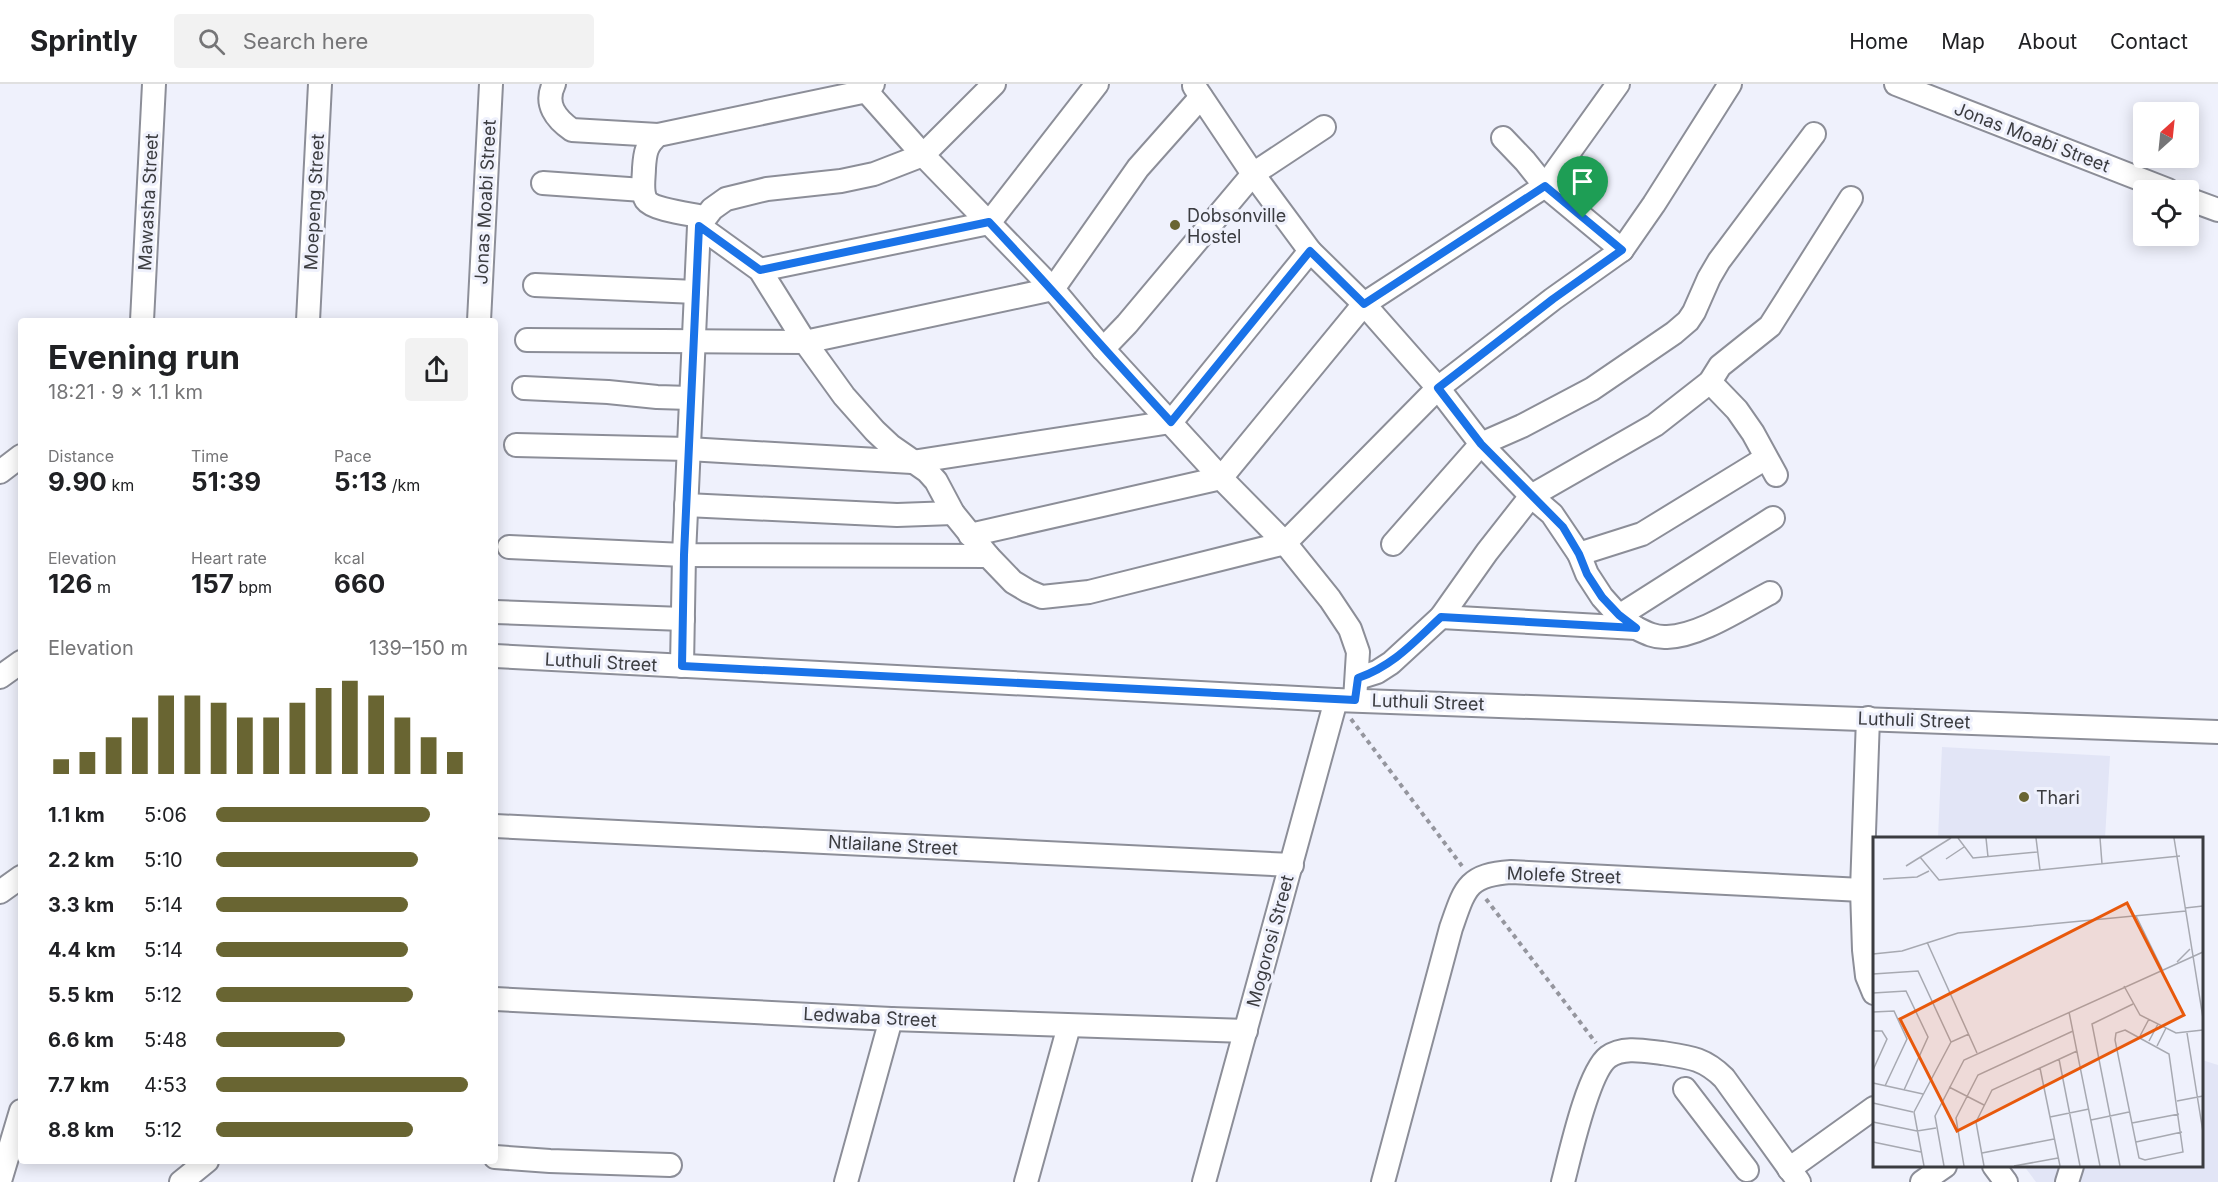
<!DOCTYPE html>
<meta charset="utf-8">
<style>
body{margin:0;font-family:Inter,sans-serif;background:#f2f2f2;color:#202124;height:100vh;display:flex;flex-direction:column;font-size:22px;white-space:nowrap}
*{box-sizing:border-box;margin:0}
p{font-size:20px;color:#757577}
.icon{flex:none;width:33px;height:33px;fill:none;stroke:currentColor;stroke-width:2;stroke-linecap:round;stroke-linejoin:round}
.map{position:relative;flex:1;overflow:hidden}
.drawer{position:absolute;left:18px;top:234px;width:480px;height:846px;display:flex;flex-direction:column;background:#fff;border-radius:6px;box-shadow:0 3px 15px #0003}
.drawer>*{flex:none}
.needle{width:39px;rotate:27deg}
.tools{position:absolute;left:2133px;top:18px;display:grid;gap:12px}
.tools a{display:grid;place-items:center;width:66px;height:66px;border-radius:6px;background:#fff;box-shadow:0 3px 15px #0003;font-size:30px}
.pin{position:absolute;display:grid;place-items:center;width:51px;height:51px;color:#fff;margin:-62px -26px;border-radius:50% 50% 50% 0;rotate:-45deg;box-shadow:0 0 6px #0007}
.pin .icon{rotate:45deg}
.round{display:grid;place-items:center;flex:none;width:63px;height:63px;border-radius:6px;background:#f2f2f2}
.head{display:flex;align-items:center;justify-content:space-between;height:102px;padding:0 30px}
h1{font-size:33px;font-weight:700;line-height:45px}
.stats{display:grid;grid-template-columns:repeat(3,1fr);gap:9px;height:102px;padding:6px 30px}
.stats div{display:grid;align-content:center}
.stats b{font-size:26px;font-weight:700}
.stats small{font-size:16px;font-weight:400}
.stats p{font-size:16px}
.chart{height:168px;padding:12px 30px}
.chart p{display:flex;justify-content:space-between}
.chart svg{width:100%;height:108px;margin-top:6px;stroke:#696532;stroke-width:6}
ul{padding:0 30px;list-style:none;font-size:20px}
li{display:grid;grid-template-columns:96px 72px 1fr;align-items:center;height:45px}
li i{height:15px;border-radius:8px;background:#696532}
header{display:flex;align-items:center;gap:36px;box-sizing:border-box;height:84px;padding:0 30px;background:#fff;border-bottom:2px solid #e0e0e0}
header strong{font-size:28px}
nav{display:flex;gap:33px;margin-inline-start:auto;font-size:21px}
.search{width:420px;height:54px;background:#f2f2f2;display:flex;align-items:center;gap:15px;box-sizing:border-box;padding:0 21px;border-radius:6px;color:#757577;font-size:22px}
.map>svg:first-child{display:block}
</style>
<header>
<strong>Sprintly</strong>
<div class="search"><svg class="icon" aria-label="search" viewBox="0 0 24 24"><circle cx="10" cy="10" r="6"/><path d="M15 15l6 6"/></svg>Search here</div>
<nav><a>Home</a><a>Map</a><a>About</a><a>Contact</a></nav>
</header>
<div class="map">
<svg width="2218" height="1098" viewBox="0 0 2218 1098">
<rect width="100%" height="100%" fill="#eff1fc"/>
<g fill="#e2e5f6">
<polygon points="1942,663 2110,672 2105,754 1938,754"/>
<polygon points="2202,976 2218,981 2218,1098 2036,1098 2024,1082 2202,1082"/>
</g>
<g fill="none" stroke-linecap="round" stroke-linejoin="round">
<defs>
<g id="minor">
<path d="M554,0C544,20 556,35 572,46L658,51"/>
<polyline points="860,0 923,71 1053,205 1103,265 1221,394 1285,459 1330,515 1350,545 1358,568 1355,616"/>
<polyline points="1896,0 2168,106"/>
<polyline points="1194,2 1253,90 1310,167 1364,220 1438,304 1481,360 1531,412 1552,430 1579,470 1587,490 1602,513 1619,532 1636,544"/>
<polyline points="1503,54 1525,77 1545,102 1622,166"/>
<polyline points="543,99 643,106"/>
<polyline points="2188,115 2218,126"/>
<path d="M704,133C691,130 653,126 646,116C641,107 644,94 644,84C645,69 646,61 658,51L867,7L873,0"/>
<polyline points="699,142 760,186 805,258 844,312 875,347 891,362 927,387 936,397 953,429 988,472 1013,498 1028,507 1042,513 1089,508 1285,459 1438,304 1553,215 1622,166 1654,120 1730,0"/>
<polyline points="760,186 989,139 1097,0"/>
<polyline points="535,201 696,208"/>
<polyline points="142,237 154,0"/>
<polyline points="308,237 320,0"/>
<polyline points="479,237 491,0"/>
<polyline points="527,256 805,258 1053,205 1138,84 1201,13"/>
<polyline points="1103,265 1127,240 1253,90 1324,43"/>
<polyline points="1710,298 1737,326 1753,349 1776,391"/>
<polyline points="524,304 608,308 657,313 690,314"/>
<polyline points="516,361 688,365 912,378 1171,338 1310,167"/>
<polyline points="0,388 21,372"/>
<polyline points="686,421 897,431 953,429"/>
<polyline points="970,451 1221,394 1364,220 1545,102 1618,0"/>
<polyline points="1393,460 1481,360 1522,342 1592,305 1674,249 1688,237 1694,228 1709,194 1719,177 1814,50"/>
<polyline points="509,463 684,471 988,472"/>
<polyline points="1579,470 1642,450 1766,374"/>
<polyline points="495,528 683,535"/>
<polyline points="1619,532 1773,434"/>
<path d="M1441,533L1636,544C1646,549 1656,554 1667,553C1700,552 1741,524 1770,509"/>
<polyline points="495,572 1336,616 2218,648"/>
<polyline points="682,582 684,471 699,142 712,125 726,115 767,105 841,97 874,90 923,71 994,0"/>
<polyline points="0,593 21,578"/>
<polyline points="1358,594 1377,588 1391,579 1441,533 1487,468 1531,412 1655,341 1710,298 1720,282 1770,242 1851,114"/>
<polyline points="1868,634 1862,806 1864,866 1867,892 1874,909"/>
<polyline points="495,742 1292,781"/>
<polyline points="0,808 21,793"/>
<polyline points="495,915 891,935 1246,947"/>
<polyline points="1685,1005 1747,1086"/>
<polyline points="495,1073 550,1077 670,1081"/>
<polyline points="1994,1082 2006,1098"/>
<polyline points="1789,1085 1874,1024"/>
<polyline points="0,1097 21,1027"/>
<polyline points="181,1098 207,1077"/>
<polyline points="846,1098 891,935"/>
<polyline points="1026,1098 1069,942"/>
<polyline points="1204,1098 1336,616"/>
<path d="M1383,1098L1451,844C1465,804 1467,791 1511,788L1862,806"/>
<path d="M1563,1098C1570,1071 1588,988 1608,973C1623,962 1645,967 1662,969C1689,973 1704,974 1724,994L1799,1098"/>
<polyline points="1922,1098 1945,1082"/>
<polyline points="2067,1098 2072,1082"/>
</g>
</defs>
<use href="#minor" stroke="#8c8e98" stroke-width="26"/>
<g stroke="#95969e" stroke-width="4" stroke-dasharray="4.5 4.5" stroke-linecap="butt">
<polyline points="1351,635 1462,782"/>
<polyline points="1486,815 1596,959"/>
</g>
<use href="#minor" stroke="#fff" stroke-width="22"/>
</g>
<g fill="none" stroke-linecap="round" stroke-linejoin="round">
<defs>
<path id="route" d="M1545,102L1622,166L1553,215L1438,304L1481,360L1563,443L1579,470L1587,490L1602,513L1619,531L1636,544L1441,533C1414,558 1393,582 1358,594L1355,616L682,582L684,471L699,142L760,186L989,138C1051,204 1110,272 1171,338L1310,167L1364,220Z"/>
</defs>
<use href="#route" stroke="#fff" stroke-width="12"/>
<use href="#route" stroke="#1a73e8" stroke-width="8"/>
</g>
<g fill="#696532" stroke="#eff1fc" stroke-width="2">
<circle cx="1175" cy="141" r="6"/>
<circle cx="2024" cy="713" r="6"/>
</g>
<g text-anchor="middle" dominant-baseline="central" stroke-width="6" stroke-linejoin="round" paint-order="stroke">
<g font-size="18" fill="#3b3c40" stroke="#eff1fc">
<text transform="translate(2032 53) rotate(21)">Jonas Moabi Street</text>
<text transform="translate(148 118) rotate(-87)">Mawasha Street</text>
<text transform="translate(314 118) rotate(-87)">Moepeng Street</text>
<text transform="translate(485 118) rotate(-87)">Jonas Moabi Street</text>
<text transform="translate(601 578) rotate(3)">Luthuli Street</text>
<text transform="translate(1428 618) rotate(2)">Luthuli Street</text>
<text transform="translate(1914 636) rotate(2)">Luthuli Street</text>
<text transform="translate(893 761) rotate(3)">Ntlailane Street</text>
<text transform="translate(1564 791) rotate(2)">Molefe Street</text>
<text transform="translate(1270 857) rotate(-75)">Mogorosi Street</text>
<text transform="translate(870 933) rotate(3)">Ledwaba Street</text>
</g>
<g font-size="18" fill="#3b3c40" stroke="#eff1fc" text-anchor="start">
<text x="1187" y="131">Dobsonville<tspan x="1187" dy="21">Hostel</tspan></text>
<text x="2036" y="713">Thari</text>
</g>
</g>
<g transform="translate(1873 753)">
<rect width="330" height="330" fill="#eff1fc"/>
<path fill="none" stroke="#a7a9b1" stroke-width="1.5" d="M85,1L100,21L164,15M113,1L115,20M163,1L167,33M227,1L229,27M301,1L330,181M47,20L66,43L307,19M73,22L91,10M33,29L78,1M10,42L44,40L56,34M312,71L330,69M263,79L289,132M54,105L104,216M0,117L29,114L85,96L313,74M304,125L317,112M0,137L45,134L78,205M251,149L267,178L303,196L330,193M0,156L33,154L55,200L31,253M0,175L21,174L34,202L12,249M196,175L227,329M252,193L296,217L310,315L272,323L266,321L242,203L243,196ZM0,194H9L14,202L0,233M314,196L330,295M267,199L276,182M276,204L285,187M284,209L293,191M186,222L207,329M167,231L187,329M0,246L50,257M76,250L111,268M304,264L330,259M0,266L40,275M177,280L216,272M218,283L256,275M0,285L44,294L63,291M259,286L306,277M0,305L48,315M263,305L309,295M109,316L181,302M51,329L41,275L78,205L96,197M71,329L62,279L91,223L330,115M91,329L83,281L105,238L200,194M111,329L103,285L119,253L204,214M141,329L185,321M247,329L219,187L260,167"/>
<path fill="#e8590c" fill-opacity="0.15" stroke="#e8590c" stroke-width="3" d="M254,66L311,178L84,294L27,182Z"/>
<rect width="330" height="330" fill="none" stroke="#3b3c40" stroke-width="3"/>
</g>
</svg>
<div class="tools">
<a><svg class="needle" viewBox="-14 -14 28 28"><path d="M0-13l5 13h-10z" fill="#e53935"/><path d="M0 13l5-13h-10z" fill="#757577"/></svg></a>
<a><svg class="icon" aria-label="locate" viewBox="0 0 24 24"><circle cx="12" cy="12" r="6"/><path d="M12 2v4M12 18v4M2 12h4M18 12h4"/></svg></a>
</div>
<div class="pin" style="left:1583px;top:134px;background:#1e9e55"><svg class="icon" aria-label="arrive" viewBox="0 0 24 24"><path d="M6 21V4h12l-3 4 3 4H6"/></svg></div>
<section class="drawer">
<div class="head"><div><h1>Evening run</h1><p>18:21 · 9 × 1.1 km</p></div><a class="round"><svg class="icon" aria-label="share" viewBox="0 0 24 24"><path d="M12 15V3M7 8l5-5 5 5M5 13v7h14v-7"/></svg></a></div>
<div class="stats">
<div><p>Distance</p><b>9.90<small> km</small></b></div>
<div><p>Time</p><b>51:39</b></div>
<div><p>Pace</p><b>5:13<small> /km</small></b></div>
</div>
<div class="stats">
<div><p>Elevation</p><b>126<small> m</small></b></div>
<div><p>Heart rate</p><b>157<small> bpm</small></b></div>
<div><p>kcal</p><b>660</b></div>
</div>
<div class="chart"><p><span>Elevation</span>139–150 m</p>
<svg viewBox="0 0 160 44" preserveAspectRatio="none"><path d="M5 44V38M15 44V35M25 44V29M35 44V21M45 44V12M55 44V12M65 44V15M75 44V21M85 44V21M95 44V15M105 44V9M115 44V6M125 44V12M135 44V21M145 44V29M155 44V35"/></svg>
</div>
<ul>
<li><b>1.1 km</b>5:06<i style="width:85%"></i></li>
<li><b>2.2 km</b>5:10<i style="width:80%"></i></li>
<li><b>3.3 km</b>5:14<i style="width:76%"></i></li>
<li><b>4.4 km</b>5:14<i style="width:76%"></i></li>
<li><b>5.5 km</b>5:12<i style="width:78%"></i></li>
<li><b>6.6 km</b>5:48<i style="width:51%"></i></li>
<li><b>7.7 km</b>4:53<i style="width:100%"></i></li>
<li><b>8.8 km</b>5:12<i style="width:78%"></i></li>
</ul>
</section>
</div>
